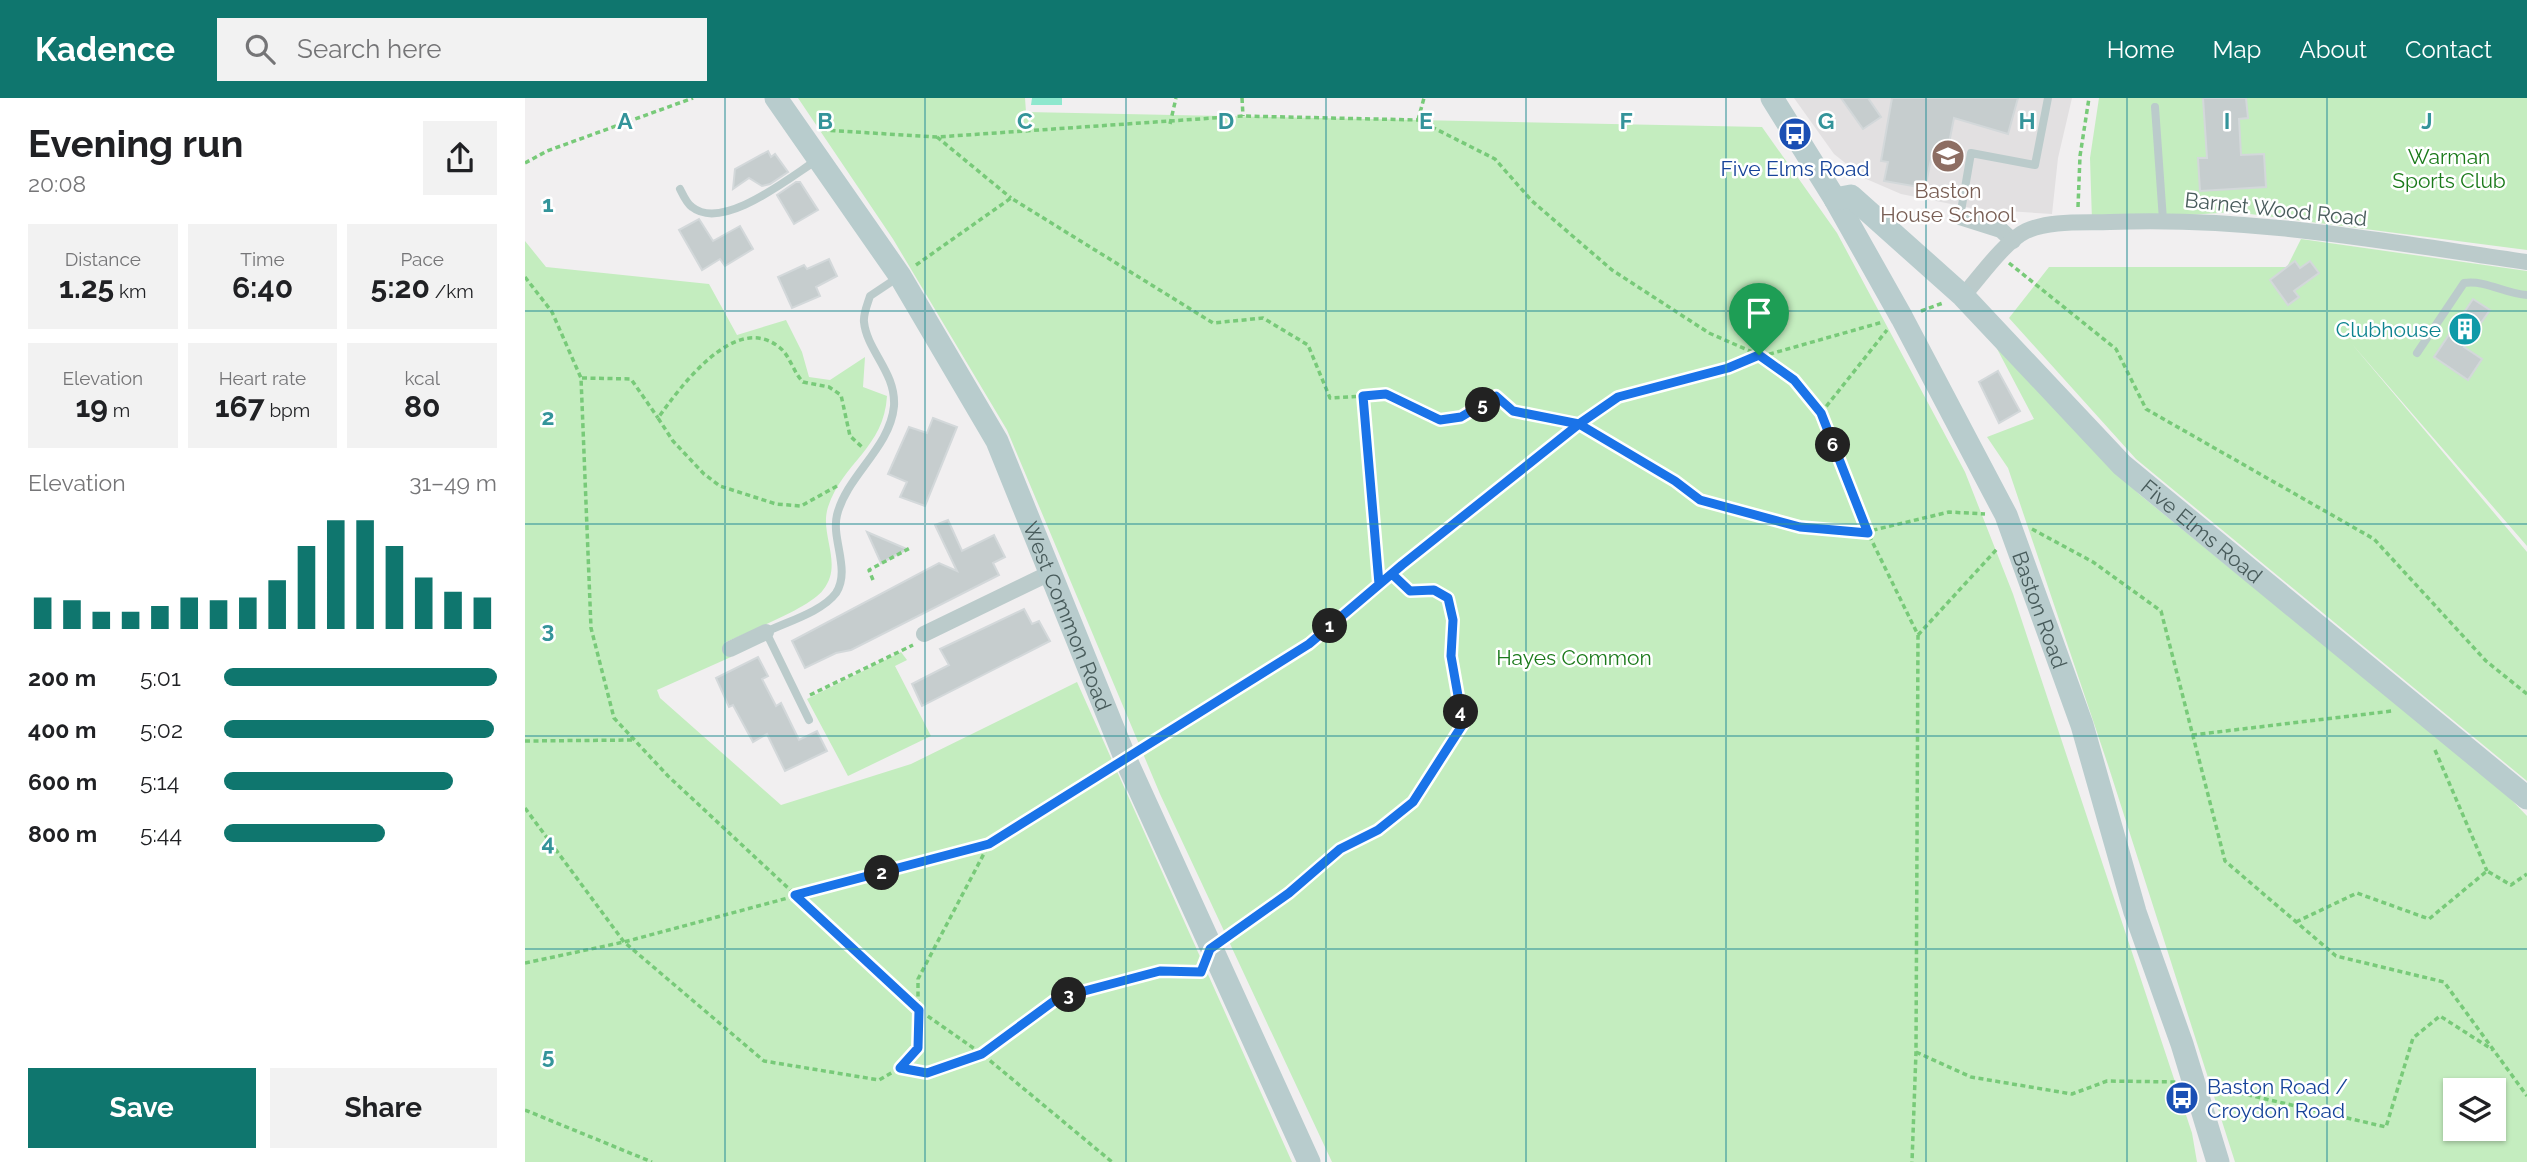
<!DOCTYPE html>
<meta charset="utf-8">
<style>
body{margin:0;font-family:Raleway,sans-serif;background:#f2f2f2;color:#202124;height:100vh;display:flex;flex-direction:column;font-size:26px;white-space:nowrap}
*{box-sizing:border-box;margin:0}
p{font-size:23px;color:#757577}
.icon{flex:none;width:38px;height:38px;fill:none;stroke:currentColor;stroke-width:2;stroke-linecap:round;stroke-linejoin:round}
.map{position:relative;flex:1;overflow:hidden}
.panel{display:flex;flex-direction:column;background:#fff;width:525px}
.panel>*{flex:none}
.controls{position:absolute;left:1918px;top:980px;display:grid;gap:14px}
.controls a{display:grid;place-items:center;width:63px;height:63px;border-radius:0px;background:#fff;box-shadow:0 2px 5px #0004;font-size:35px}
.pin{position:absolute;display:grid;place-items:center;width:60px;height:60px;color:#fff;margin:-72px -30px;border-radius:50% 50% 50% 0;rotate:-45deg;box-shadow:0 0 7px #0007}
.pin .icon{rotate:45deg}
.km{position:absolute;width:35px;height:35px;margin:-18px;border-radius:50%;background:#222;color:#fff;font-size:19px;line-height:35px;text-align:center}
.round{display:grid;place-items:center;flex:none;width:74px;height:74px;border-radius:0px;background:#f2f2f2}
.summary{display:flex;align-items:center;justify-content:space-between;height:119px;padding:0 28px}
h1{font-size:38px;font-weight:700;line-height:52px}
.metrics{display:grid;grid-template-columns:repeat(3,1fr);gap:10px;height:119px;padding:7px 28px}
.metrics div{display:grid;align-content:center;border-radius:0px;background:#f2f2f2;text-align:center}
.metrics b{font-size:30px;font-weight:700}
.metrics small{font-size:19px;font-weight:400}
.metrics p{font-size:19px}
.chart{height:196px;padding:14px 28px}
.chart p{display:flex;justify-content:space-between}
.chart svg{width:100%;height:126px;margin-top:7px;stroke:#0f766e;stroke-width:6}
.action{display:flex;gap:14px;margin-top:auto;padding:14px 28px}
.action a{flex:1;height:80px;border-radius:0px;background:#0f766e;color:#fff;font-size:28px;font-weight:700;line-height:80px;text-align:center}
.action a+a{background:#f2f2f2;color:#202124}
ul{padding:0 28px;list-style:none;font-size:23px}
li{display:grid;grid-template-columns:112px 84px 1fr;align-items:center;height:52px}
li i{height:18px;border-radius:9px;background:#0f766e}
header{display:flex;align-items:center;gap:42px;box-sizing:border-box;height:98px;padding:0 35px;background:#0f766e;color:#fff}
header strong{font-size:33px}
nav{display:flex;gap:38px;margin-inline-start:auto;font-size:24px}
.search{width:490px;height:63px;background:#f2f2f2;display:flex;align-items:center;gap:18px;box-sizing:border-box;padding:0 24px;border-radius:0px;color:#757577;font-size:26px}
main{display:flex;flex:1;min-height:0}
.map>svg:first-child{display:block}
</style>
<header>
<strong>Kadence</strong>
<div class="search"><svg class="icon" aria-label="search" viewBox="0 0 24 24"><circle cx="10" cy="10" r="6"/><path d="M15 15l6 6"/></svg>Search here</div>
<nav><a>Home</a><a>Map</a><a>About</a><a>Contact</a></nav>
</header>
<main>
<section class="panel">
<div class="summary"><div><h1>Evening run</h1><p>20:08</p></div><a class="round"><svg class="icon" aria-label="share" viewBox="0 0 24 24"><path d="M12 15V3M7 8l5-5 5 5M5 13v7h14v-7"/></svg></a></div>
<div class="metrics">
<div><p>Distance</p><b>1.25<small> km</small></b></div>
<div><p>Time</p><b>6:40</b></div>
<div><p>Pace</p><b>5:20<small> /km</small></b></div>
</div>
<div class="metrics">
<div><p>Elevation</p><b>19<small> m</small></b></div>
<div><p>Heart rate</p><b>167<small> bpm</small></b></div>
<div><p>kcal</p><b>80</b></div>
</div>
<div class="chart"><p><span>Elevation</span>31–49 m</p>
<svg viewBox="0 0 160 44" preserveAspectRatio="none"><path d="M5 44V33M15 44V34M25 44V38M35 44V38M45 44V36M55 44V33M65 44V34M75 44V33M85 44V27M95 44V15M105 44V6M115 44V6M125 44V15M135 44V26M145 44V31M155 44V33"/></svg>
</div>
<ul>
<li><b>200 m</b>5:01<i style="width:100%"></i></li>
<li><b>400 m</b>5:02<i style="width:99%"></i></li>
<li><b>600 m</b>5:14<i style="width:84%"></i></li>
<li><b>800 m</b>5:44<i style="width:59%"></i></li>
</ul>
<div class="action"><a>Save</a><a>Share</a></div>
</section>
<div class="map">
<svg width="2002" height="1064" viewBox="0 0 2002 1064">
<rect width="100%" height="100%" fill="#f1eff0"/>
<polygon fill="#e2e0e1" points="1269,0 1547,0 1533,60 1527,116 1451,111 1376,96 1339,80 1309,56"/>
<g fill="#c4edbf" fill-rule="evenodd">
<polygon points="273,0 500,0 501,14 1237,29 1312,135 1440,374 1488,496 1667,1035 1672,1064 807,1064 635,696 482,332 368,141"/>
<polygon points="1574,0 2002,0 2002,152 1710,114 1567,123 1565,60"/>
<polygon points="1776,141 2002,173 2002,448 1827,246 2002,454 2002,683 1611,361 1484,220 1524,169 1762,169"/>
<path d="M0,143L21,169L184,186L212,237L261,222L277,254L284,279L305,282L340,259L338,289L362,298C359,350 318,364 303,409C294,437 319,466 298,492C285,510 222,534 199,545L206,559L132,592L135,600L256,707L386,666L552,584L767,1064H0Z"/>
<path d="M1469,245L1614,396L1978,693L2002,718V1064H1710L1583,667L1483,370L1462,339L1509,321ZM1930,992H1969V1031H1930Z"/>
<polygon points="376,554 382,562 370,568 406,638 323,678 282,601"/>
</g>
<polygon fill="#8ee8ce" points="507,0 537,0 537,7 506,7"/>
<g fill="#c6cdce" stroke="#d3d8da" stroke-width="2">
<polygon points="1316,0 1343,0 1356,19 1338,31"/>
<polygon points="1367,0 1493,0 1483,36 1429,20 1421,60 1407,57 1400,90 1359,83 1363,64 1356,63"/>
<polygon points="1678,0 1721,0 1723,20 1714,21 1716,57 1739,56 1741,89 1675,93 1673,60 1682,60"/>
<polygon points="243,53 246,59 250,56 263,74 245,86 237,88 224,80 208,91 210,71"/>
<polygon points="271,84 275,84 293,112 269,126 252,97"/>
<polygon points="174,121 188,143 215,128 228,151 200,168 195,161 177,172 154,132"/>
<polygon points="304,161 312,178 291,189 295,198 267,210 253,179 279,167 282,171"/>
<polygon points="1770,163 1775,170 1785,163 1794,175 1769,193 1774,199 1763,207 1745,182"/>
<polygon points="1948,201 1965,212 1939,249 1957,261 1943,282 1909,259"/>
<polygon points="1473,273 1495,313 1474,325 1454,284"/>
<polygon points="408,320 432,329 400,408 375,399 382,384 363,376 384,329 402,335"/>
<polygon points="423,422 437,453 469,437 480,459 468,465 474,477 326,552 311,555 280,570 267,543 414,465 432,473 410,427"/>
<polygon points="342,434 370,446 382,451 356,465"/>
<polygon points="499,511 507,526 514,523 525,543 397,608 387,586 424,567 415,551"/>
<polygon points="233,559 243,578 237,581 251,608 256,605 274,642 292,633 302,653 260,673 242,636 228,644 208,607 204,609 191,580"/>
</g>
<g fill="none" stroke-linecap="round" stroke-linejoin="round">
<g stroke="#78ca79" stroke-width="3.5" stroke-dasharray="5 3.5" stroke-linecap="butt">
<polyline points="717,0 718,18"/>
<polyline points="893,22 899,0"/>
<polyline points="645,26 651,0"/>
<polyline points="297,32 412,39 718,18 893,22 970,61 1007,103 1087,172 1184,235 1234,257 1269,282 1296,315 1343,435 1393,537 1391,954 1387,1064"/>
<polyline points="412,39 486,100"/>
<polyline points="0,65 22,53 168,0"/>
<polyline points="1553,109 1555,58 1564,0"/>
<polyline points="1484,165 1591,251 1621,311 1849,441 1961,563 2002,596"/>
<polyline points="391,167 486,100 688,225 738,220 783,247 805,300 861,297 915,322 937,319 971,298 988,313 1054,326 1093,299 1358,224"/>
<polyline points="0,179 27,214 56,280 66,530 89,620 143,678 394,912 457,956 587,1064"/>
<polyline points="1396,213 1418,205"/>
<polyline points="57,280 106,281 133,320"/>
<polyline points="838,298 854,486"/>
<polyline points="1296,315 1362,232"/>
<path d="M312,388L276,408L251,406L195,388L179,376L148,343L133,320C156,288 210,214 254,249C265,257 268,274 278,284L304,289L316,297L325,338L337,349"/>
<polyline points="1507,431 1568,464 1636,513 1700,763 1811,858 1919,884 2002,998"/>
<polyline points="348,482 344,472 385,450"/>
<polyline points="1393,537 1472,451"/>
<polyline points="285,597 388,547"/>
<polyline points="1667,637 1867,613"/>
<polyline points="0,643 110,642"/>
<polyline points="616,652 784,546 877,467 1054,326 1150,383 1175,402 1275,429 1332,436 1424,414 1460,416"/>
<polyline points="1910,652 1962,773"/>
<polyline points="0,710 99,844 239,963 354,982 375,970 393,950 393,881 464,746"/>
<polyline points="1771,824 1832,795 1904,821 1962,773 1986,787 2002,776"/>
<polyline points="702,838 764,795 815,751 872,719 888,704 938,626 926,559 928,522 923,500 909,492 885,493 867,476"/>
<polyline points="0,865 99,844 464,746 585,671"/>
<polyline points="1391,954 1446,979 1547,996 1582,983 1651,984"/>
<polyline points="375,970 402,975 457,956 533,900 635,873 676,874"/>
<polyline points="1689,989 1861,1029 1888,940 1915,918 1968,952"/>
<polyline points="0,1012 127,1064"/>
</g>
<g stroke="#bbcbcb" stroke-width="8">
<polyline points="1630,9 1638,122"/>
<path d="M155,91C158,97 162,106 167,109C198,134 265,79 292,62"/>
<polyline points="1435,119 1446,55 1510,67 1523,0"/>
<path d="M1892,255L1939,185C1962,182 1980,196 2002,197"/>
<path d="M284,622L241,534C261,524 297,514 311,495C326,472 306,441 312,417C322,377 365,350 369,308C371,274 342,253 339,224C338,216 343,205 345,198L372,180"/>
</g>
<g stroke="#bbcbcb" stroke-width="16">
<polyline points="1435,119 1476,132 1488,143"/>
<path d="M1438,198C1454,180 1480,143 1501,133C1525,122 1559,125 1585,124C1725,118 1863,144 2002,164"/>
<polyline points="399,536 527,474"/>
<polyline points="205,551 241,534"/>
</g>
<g stroke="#b8cccd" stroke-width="23">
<path id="s1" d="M251,0L375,178L472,343L601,662L784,1064"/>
<path id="s2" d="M1247,0L1310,101L1377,220L1481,417L1557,627L1610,814L1657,946L1693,1064"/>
<path id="s3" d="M1310,101L1326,98L1438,198L1597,367L2002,700"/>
</g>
</g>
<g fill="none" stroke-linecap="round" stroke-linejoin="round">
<defs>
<polyline id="route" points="1234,257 1203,270 1093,299 1054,326 877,467 784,546 464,746 270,797 394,912 393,950 375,970 402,975 457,956 533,900 635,873 676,874 685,851 764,795 815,751 853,732 888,704 938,626 926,558 928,522 923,500 909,492 885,493 867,476 854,486 838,298 861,296 915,322 936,319 971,298 988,313 1054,326 1150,383 1175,402 1275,429 1343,435 1296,315 1269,282 1234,257"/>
</defs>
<use href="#route" stroke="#fff" stroke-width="14"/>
<use href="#route" stroke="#1a73e8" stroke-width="9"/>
</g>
<path fill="none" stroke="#34949a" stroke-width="2" stroke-opacity="0.55" d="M200,0V1064M400,0V1064M601,0V1064M801,0V1064M1001,0V1064M1201,0V1064M1401,0V1064M1602,0V1064M1802,0V1064M0,213H2002M0,426H2002M0,638H2002M0,851H2002"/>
<defs>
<symbol id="bus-disc" viewBox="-11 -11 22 22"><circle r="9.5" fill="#1a4fb4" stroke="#fff"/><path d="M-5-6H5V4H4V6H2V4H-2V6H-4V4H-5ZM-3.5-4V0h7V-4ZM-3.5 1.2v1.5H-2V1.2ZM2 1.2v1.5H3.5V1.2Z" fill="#fff"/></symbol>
<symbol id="school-disc" viewBox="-11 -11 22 22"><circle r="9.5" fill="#8d6e63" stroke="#fff"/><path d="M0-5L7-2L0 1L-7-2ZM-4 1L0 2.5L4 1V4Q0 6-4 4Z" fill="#fff"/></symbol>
<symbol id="building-disc" viewBox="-11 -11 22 22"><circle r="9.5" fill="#0f9aa8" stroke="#fff"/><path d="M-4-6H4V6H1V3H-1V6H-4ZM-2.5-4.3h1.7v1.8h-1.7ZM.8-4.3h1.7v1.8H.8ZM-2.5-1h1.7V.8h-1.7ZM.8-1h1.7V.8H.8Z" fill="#fff"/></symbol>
</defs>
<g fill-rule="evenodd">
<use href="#bus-disc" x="1251" y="17" width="38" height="38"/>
<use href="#school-disc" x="1404" y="39" width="38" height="38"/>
<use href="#building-disc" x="1921" y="212" width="38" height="38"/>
<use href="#bus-disc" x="1638" y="981" width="38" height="38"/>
</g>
<g text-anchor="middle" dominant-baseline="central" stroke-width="5" stroke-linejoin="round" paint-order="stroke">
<g font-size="21" fill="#1b7a1b" stroke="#fff">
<text x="1924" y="58">Warman<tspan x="1924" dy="24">Sports Club</tspan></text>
<text x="1049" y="559">Hayes Common</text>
</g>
<g font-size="21" fill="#164399" stroke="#fff">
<text x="1270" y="70">Five Elms Road</text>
<text x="1682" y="988" text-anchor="start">Baston Road /<tspan x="1682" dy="24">Croydon Road</tspan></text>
</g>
<g font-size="21" fill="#785e54" stroke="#fff">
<text x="1423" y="92">Baston<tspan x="1423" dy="24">House School</tspan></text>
</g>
<g font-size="21" fill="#485b5b" stroke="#fff">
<text transform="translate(1751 111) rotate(6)">Barnet Wood Road</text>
<text stroke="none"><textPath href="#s3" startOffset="502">Five Elms Road</textPath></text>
<text stroke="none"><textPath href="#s2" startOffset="579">Baston Road</textPath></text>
<text stroke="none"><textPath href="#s1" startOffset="597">West Common Road</textPath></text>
</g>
<g font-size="21" fill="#0d838f" stroke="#fff" text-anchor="end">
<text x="1916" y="231">Clubhouse</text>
</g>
</g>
<g font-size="23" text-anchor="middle" font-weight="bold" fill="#34949a" stroke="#fff" stroke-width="5" stroke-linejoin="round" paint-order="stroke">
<text x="100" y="31">A</text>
<text x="300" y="31">B</text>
<text x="500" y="31">C</text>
<text x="701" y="31">D</text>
<text x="901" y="31">E</text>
<text x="1101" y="31">F</text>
<text x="1301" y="31">G</text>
<text x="1502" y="31">H</text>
<text x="1702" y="31">I</text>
<text x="1902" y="31">J</text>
<text x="23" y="114">1</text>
<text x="23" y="327">2</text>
<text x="23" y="540">3</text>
<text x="23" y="753">4</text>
<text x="23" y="966">5</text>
</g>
</svg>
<div class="controls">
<a><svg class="icon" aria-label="layers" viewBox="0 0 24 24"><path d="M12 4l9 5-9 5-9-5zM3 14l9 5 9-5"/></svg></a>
</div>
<div class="pin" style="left:1234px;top:257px;background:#1e9e55"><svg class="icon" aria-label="arrive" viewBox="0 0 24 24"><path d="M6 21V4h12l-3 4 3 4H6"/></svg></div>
<b class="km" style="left:805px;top:528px">1</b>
<b class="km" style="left:357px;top:775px">2</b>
<b class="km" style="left:544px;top:897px">3</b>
<b class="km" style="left:936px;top:614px">4</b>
<b class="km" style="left:958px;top:307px">5</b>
<b class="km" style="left:1308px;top:347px">6</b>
</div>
</main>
